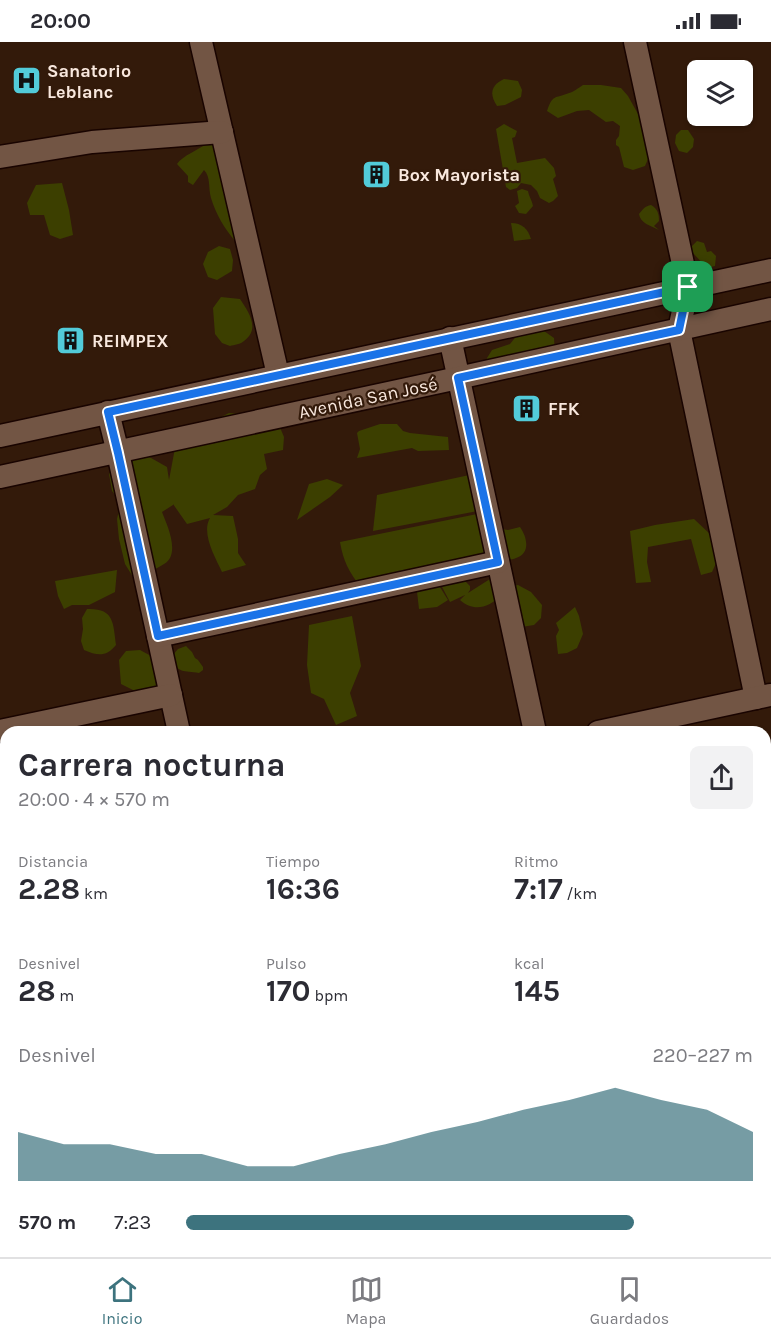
<!DOCTYPE html>
<html lang="es">
<meta charset="utf-8">
<style>
body{margin:0;font-family:Karla,sans-serif;background:#f2f2f3;color:#2b2b33;height:100vh;display:flex;flex-direction:column;font-size:22px;white-space:nowrap}
*{box-sizing:border-box;margin:0}
p{font-size:20px;color:#7c7c81}
.icon{flex:none;width:33px;height:33px;fill:none;stroke:currentColor;stroke-width:2;stroke-linecap:round;stroke-linejoin:round}
.map{position:relative;flex:1;overflow:hidden}
.side{position:absolute;left:0px;top:684px;width:771px;height:531px;display:flex;flex-direction:column;background:#fff;border-radius:18px 18px 0 0;box-shadow:0 2px 4px #0004}
.side>*{flex:none}
.fabs{position:absolute;left:687px;top:18px;display:grid;gap:12px}
.fabs a{display:grid;place-items:center;width:66px;height:66px;border-radius:9px;background:#fff;box-shadow:0 2px 4px #0004;font-size:30px}
.pin{position:absolute;display:grid;place-items:center;width:51px;height:51px;color:#fff;margin:-26px;border-radius:12px;box-shadow:0 3px 9px #0006}
.round{display:grid;place-items:center;flex:none;width:63px;height:63px;border-radius:9px;background:#f2f2f3}
.head{display:flex;align-items:center;justify-content:space-between;height:102px;padding:0 18px}
h1{font-size:33px;font-weight:700;line-height:45px}
.stats{display:grid;grid-template-columns:repeat(3,1fr);gap:9px;height:102px;padding:6px 18px}
.stats div{display:grid;align-content:center}
.stats b{font-size:30px;font-weight:700}
.stats small{font-size:16px;font-weight:400}
.stats p{font-size:16px}
.chart{height:168px;padding:12px 18px}
.chart p{display:flex;justify-content:space-between}
.chart svg{width:100%;height:108px;margin-top:6px;fill:#3d737e;opacity:.7}
ul{padding:0 18px;list-style:none;font-size:20px}
li{display:grid;grid-template-columns:96px 72px 1fr;align-items:center;height:45px}
li i{height:15px;border-radius:8px;background:#3d737e}
.status{display:flex;justify-content:space-between;align-items:center;height:42px;padding:0 30px;background:#fff;direction:ltr}
.status svg{height:16px;fill:currentColor}
.menu{display:flex;justify-content:space-around;align-items:center;height:84px;border-top:2px solid #e1e1e2;background:#fff;font-size:16px;color:#7c7c81}
.menu a{display:grid;justify-items:center;gap:3px}
.menu .on{color:#3d737e}
.map>svg:first-child{display:block}
</style>
<div class="status"><b>20:00</b><svg viewBox="0 0 49 12"><path d="M0 12V9h3v3zM5 12V6h3v6zM10 12V3h3v9zM15 12V0h3v12zM26 1h20v11H26zM47 4h2v5h-2z"/></svg></div>
<div class="map">
<svg width="771" height="1215" viewBox="0 0 771 1215">
<rect width="100%" height="100%" fill="#331a0a"/>
<g fill="#3c3f00">
<path d="M504,37L518,39L522,48L521,55L505,63L497,64C489,52 491,43 504,37Z"/>
<path d="M583,43H601L621,46L628,54L643,81L651,110L645,124L633,128L624,125L619,105L616,103V98L619,94L620,84L613,79L606,80L589,68L577,69L558,76L547,69C553,52 554,57 569,51C574,50 578,46 583,43Z"/>
<polygon points="504,82 517,89 515,95 512,96 517,121 545,116 554,126 556,134 553,137 558,154 553,159 549,161 540,156 537,149 531,143 521,141 517,146 510,148 506,145 496,87"/>
<path d="M210,83L235,199C224,186 216,172 211,156C208,146 211,135 204,128L193,143L188,140V134L177,122C182,114 200,107 209,100Z"/>
<polygon points="681,88 688,88 694,97 693,105 687,111 679,109 675,101 676,93"/>
<polygon points="62,141 69,168 73,193 60,197 50,193 44,173 30,173 27,161 36,143"/>
<path d="M522,147L528,149C529,155 532,158 533,164L526,172L519,171L515,164L519,161L517,149Z"/>
<path d="M651,163C658,167 659,172 659,179L654,184L659,188C651,184 640,181 639,172C643,167 645,164 651,163Z"/>
<path d="M511,181C522,181 528,187 531,197L514,199Z"/>
<polygon points="697,199 704,201 707,210 711,209 716,214 715,224 707,226 692,210 692,204"/>
<polygon points="219,204 230,207 233,218 232,229 217,238 208,235 203,222 208,210"/>
<path d="M221,255L240,257C248,269 261,287 244,299C241,302 234,303 230,304L222,301L215,292L213,266Z"/>
<polygon points="533,288 544,289 554,296 555,312 485,322 487,316 492,308 510,302 518,292"/>
<path d="M229,371L258,374L279,383L284,395L283,408L264,412L267,427L260,433L255,447L238,453L227,465L213,473L233,474L238,497V511L246,523L222,530C215,515 201,491 210,476L187,482L173,462V463L162,470C167,483 181,512 164,522C156,528 143,531 133,535L125,522L119,497L117,477L121,460L112,449L109,432L115,421L144,412L167,425L169,438L175,406L213,379Z"/>
<polygon points="380,382 397,382 403,389 410,391 448,395 449,408 418,409 412,406 357,416 360,407 357,391 359,389"/>
<polygon points="474,432 483,468 373,489 377,453"/>
<polygon points="327,437 343,443 330,455 297,478 309,442"/>
<path d="M482,471L497,519L361,545C349,531 343,518 340,500Z"/>
<polygon points="694,477 711,493 718,517 712,530 701,533 691,497 648,505 647,520 651,540 636,541 630,489 655,483"/>
<path d="M520,485C527,495 531,511 516,516C512,518 505,518 500,518L501,487L508,488Z"/>
<polygon points="117,528 115,550 89,563 72,563 64,567 58,554 55,539"/>
<path d="M457,536L465,539L470,544V548L468,551L490,537L497,539L500,554C489,566 473,570 460,558L465,553L450,560L441,543Z"/>
<polygon points="435,537 448,558 437,565 419,567 416,541"/>
<polygon points="518,543 531,550 542,563 541,576 534,583 515,586 506,545"/>
<polygon points="575,565 579,574 583,592 577,606 567,611 558,612 556,594 559,588 556,581"/>
<path d="M87,567C114,566 113,580 116,603C106,615 98,614 84,608L81,599L83,587L82,576Z"/>
<polygon points="352,574 361,624 350,651 357,674 336,683 324,657 311,651 307,623 309,583"/>
<path d="M186,604L192,610L195,616L198,618L203,625V628L199,631C184,628 177,633 172,614L178,607Z"/>
<polygon points="140,608 153,615 158,644 146,651 133,648 121,642 119,618 126,609"/>
<polygon points="0,746 3,751 4,759 6,759 6,798 0,801"/>
<polygon points="0,1049 6,1077 6,1176 3,1176 0,1179"/>
</g>
<g fill="none" stroke-linecap="round" stroke-linejoin="round">
<defs>
<g id="minor">
<polyline points="201,0 278,333"/>
<polyline points="635,0 688,245 679,288 756,656"/>
<polyline points="0,115 92,100 222,90"/>
<polyline points="450,296 535,690"/>
<polyline points="108,370 118,411 179,690"/>
<polyline points="0,394 771,228"/>
<polyline points="0,435 458,336 771,267"/>
<polyline points="158,594 498,520"/>
<polyline points="0,689 171,653"/>
<polyline points="598,690 770,653"/>
<polyline points="0,967 6,996"/>
<polyline points="765,1027 771,1026"/>
<polyline points="765,1131 771,1162"/>
<polyline points="0,1191 6,1190"/>
<polyline points="71,1209 72,1215"/>
<polyline points="303,1209 304,1215"/>
<polyline points="532,1209 533,1215"/>
</g>
</defs>
<use href="#minor" stroke="#190400" stroke-width="25"/>
<use href="#minor" stroke="#725544" stroke-width="22"/>
</g>
<g fill="none" stroke-linecap="round" stroke-linejoin="round">
<defs>
<polygon id="route" points="688,245 679,288 458,336 498,520 158,594 118,411 108,370"/>
</defs>
<use href="#route" stroke="#fff" stroke-width="12"/>
<use href="#route" stroke="#1a73e8" stroke-width="8"/>
</g>
<defs>
<symbol id="hospital-square" viewBox="-11 -11 22 22"><rect x="-9" y="-9" width="18" height="18" rx="4" fill="#52cbd9" stroke="#331a0a"/><path d="M-5-5h3v3.5h4V-5h3V5h-3V1.5h-4V5h-3Z" fill="#111"/></symbol>
<symbol id="building-square" viewBox="-11 -11 22 22"><rect x="-9" y="-9" width="18" height="18" rx="4" fill="#52cbd9" stroke="#331a0a"/><path d="M-4-6H4V6H1V3H-1V6H-4ZM-2.5-4.3h1.7v1.8h-1.7ZM.8-4.3h1.7v1.8H.8ZM-2.5-1h1.7V.8h-1.7ZM.8-1h1.7V.8H.8Z" fill="#111"/></symbol>
</defs>
<g fill-rule="evenodd">
<use href="#hospital-square" x="10" y="22" width="33" height="33"/>
<use href="#building-square" x="360" y="116" width="33" height="33"/>
<use href="#building-square" x="54" y="282" width="33" height="33"/>
<use href="#building-square" x="510" y="350" width="33" height="33"/>
</g>
<g text-anchor="middle" dominant-baseline="central" stroke-width="4.5" stroke-linejoin="round" paint-order="stroke">
<g font-size="18" font-weight="bold" fill="#f9e8de" stroke="#331a0a" text-anchor="start">
<text x="47" y="29">Sanatorio<tspan x="47" dy="21">Leblanc</tspan></text>
<text x="398" y="133">Box Mayorista</text>
<text x="92" y="299">REIMPEX</text>
<text x="548" y="367">FFK</text>
</g>
<g font-size="18" fill="#f9e8de" stroke="#331a0a">
<text transform="translate(368 356) rotate(-12)">Avenida San José</text>
</g>
</g>
</svg>
<div class="fabs">
<a><svg class="icon" aria-label="layers" viewBox="0 0 24 24"><path d="M12 4l9 5-9 5-9-5zM3 14l9 5 9-5"/></svg></a>
</div>
<div class="pin" style="left:688px;top:245px;background:#1e9e55"><svg class="icon" aria-label="arrive" viewBox="0 0 24 24"><path d="M6 21V4h12l-3 4 3 4H6"/></svg></div>
<section class="side">
<div class="head"><div><h1>Carrera nocturna</h1><p>20:00 · 4 × 570 m</p></div><a class="round"><svg class="icon" aria-label="share" viewBox="0 0 24 24"><path d="M12 15V3M7 8l5-5 5 5M5 13v7h14v-7"/></svg></a></div>
<div class="stats">
<div><p>Distancia</p><b>2.28<small> km</small></b></div>
<div><p>Tiempo</p><b>16:36</b></div>
<div><p>Ritmo</p><b>7:17<small> /km</small></b></div>
</div>
<div class="stats">
<div><p>Desnivel</p><b>28<small> m</small></b></div>
<div><p>Pulso</p><b>170<small> bpm</small></b></div>
<div><p>kcal</p><b>145</b></div>
</div>
<div class="chart"><p><span>Desnivel</span>220–227 m</p>
<svg viewBox="0 0 160 44" preserveAspectRatio="none"><path d="M0 44V24L10 29L20 29L30 33L40 33L50 38L60 38L70 33L80 29L90 24L100 20L110 15L120 11L130 6L140 11L150 15L160 24V44z"/></svg>
</div>
<ul>
<li><b>570 m</b>7:23<i style="width:79%"></i></li>
</ul>
</section>
</div>
<nav class="menu">
<a class="on"><svg class="icon" aria-label="home" viewBox="0 0 24 24"><path d="M3 11l9-7 9 7M6 9v11h12V9"/></svg>Inicio</a>
<a><svg class="icon" aria-label="map" viewBox="0 0 24 24"><path d="M3 6l6-2 6 2 6-2v14l-6 2-6-2-6 2zM9 4v14M15 6v14"/></svg>Mapa</a>
<a><svg class="icon" aria-label="saved" viewBox="0 0 24 24"><path d="M7 4h10v16l-5-4-5 4z"/></svg>Guardados</a>
</nav>
